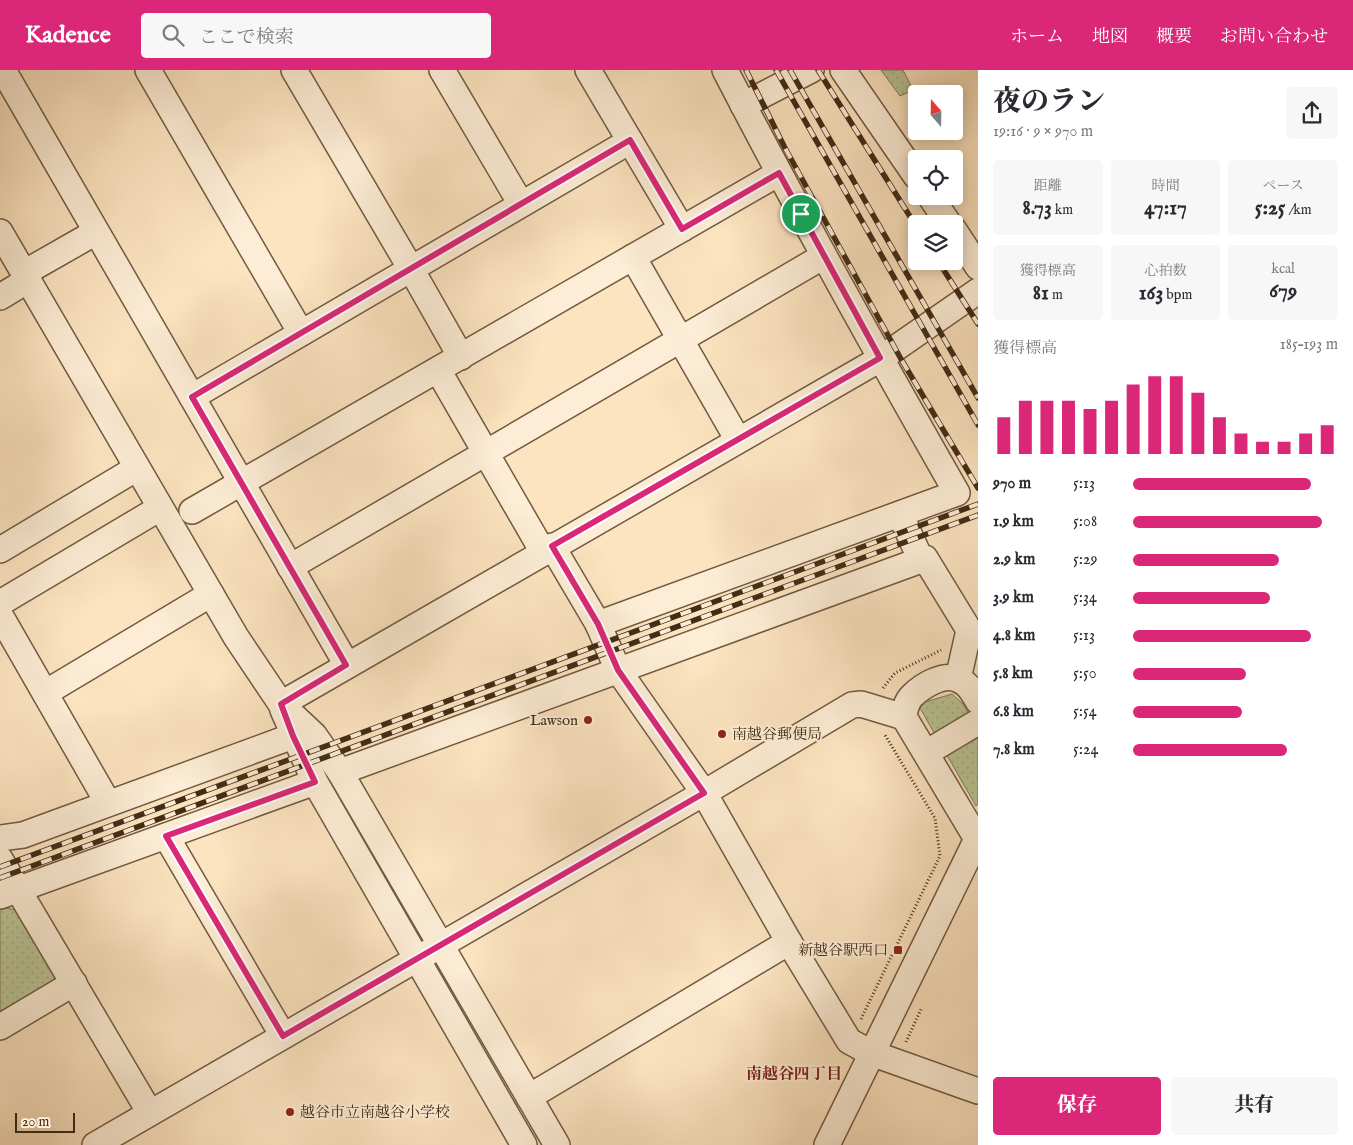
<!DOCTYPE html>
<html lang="ja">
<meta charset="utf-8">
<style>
body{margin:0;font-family:"IM FELL English","Noto Serif JP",serif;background:#f7f7f7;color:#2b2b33;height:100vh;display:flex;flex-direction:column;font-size:19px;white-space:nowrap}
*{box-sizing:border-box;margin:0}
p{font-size:16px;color:#7c7c81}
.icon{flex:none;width:28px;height:28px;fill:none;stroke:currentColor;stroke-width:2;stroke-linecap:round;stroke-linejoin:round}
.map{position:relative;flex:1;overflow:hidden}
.drawer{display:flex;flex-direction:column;background:#fff;width:375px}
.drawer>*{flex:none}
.needle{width:32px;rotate:340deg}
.tools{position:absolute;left:908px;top:15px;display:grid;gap:10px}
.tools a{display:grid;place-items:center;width:55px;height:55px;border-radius:5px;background:#fff;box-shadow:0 2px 12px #0003;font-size:25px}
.scale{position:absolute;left:15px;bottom:12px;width:60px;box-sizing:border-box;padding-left:5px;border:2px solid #432c16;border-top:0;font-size:14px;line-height:18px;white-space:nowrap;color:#432c16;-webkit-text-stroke:4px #fdedd6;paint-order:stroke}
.pin{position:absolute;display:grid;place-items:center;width:42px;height:42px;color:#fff;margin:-21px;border:2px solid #fff;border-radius:50%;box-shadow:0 1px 5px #0007}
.round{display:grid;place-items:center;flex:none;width:52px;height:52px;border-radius:5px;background:#f7f7f7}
.summary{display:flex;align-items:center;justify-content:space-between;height:85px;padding:0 15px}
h1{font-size:28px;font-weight:800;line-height:38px}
.stats{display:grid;grid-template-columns:repeat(3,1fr);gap:8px;height:85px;padding:5px 15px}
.stats div{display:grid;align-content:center;border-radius:5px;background:#f7f7f7;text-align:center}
.stats b{font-size:21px;font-weight:800}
.stats small{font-size:14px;font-weight:400}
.stats p{font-size:14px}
.chart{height:140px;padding:10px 15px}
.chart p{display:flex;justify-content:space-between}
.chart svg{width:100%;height:90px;margin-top:5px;stroke:#db2777;stroke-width:6}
.cta{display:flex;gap:10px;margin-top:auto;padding:10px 15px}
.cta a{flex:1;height:58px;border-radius:5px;background:#db2777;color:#fff;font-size:20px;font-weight:800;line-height:58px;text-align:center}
.cta a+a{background:#f7f7f7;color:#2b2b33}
ul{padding:0 15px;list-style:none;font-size:16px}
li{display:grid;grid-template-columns:80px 60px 1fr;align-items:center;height:38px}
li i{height:12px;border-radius:6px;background:#db2777}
header{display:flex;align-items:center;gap:30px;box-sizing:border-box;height:70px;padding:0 25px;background:#db2777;color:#fff}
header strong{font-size:24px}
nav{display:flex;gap:28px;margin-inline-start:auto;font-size:18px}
.search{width:350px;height:45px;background:#f7f7f7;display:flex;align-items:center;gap:12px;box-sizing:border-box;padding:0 18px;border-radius:5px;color:#7c7c81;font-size:19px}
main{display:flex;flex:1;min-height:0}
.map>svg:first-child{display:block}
</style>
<header>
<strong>Kadence</strong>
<div class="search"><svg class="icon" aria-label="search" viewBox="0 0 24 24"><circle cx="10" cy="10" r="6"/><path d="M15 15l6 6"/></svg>ここで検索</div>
<nav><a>ホーム</a><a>地図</a><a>概要</a><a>お問い合わせ</a></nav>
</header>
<main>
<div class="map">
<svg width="978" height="1075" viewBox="0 0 978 1075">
<defs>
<pattern id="green-dots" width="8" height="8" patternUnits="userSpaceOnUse" patternTransform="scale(1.25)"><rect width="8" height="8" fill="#bac596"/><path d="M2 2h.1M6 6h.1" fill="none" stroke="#a1a981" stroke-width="1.8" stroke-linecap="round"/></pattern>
</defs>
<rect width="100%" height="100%" fill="#fce4c0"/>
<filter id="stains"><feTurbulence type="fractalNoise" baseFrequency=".004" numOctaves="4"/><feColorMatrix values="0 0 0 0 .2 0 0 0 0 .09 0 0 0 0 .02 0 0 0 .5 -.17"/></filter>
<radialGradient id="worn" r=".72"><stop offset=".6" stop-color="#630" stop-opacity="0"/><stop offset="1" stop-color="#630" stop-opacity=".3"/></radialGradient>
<g fill="url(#green-dots)" stroke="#7e7856">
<polygon points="881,0 903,0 913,20 900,26"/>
<polygon points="952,624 963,634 978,659 978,734 976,736 920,638 925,632"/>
<polygon points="0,837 17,840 58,905 56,914 0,946"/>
</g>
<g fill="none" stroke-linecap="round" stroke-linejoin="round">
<defs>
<g id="minor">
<polyline points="3,0 347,595"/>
<polyline points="148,0 301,263"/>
<polyline points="294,0 411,199 461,287"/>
<polyline points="442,0 521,134"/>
<polyline points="588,0 682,159"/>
<polyline points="843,0 916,106"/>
<polyline points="743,35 811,0"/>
<polyline points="930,126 949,154"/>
<polyline points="954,160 978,197"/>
<polyline points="0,162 236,567 281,634 880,289 978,221"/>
<polyline points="633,187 738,370"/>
<polyline points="24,203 96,162"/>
<polyline points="0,227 28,210"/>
<polyline points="438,300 543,482"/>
<polyline points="192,327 630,71"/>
<polyline points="192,441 779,103"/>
<polyline points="900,444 921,490 925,488 969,560 958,609"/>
<polyline points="552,476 598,554 618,600 704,723 789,872 849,971 871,983 978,1021"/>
<polyline points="0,480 137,398"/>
<polyline points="290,497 824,186"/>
<polyline points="0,533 160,438"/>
<polyline points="0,545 108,733"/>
<path d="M598,554L957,423C877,283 799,143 725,0"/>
<polyline points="45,623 211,524"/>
<polyline points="281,634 314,665 340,702 557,1075"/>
<polyline points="283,640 315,712 524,1075"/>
<polyline points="926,683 978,652"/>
<polyline points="340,702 921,490"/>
<polyline points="166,766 283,966"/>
<polyline points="0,768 23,765 293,666"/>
<path d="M977,769L904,647C905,639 906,632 912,626C922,616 943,603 957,609C968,613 972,621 978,631"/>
<polyline points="0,789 150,1043"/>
<polyline points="0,826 315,712"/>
<polyline points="0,957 74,913"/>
<polyline points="529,1027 789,872"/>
<polyline points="95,1075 704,723 852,635 861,634 904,647"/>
<polyline points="827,1075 978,767"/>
</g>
</defs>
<use href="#minor" stroke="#715a40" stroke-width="28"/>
<g stroke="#432c16" stroke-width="3" stroke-dasharray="1 2.5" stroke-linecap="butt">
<polyline points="883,618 895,603 941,580"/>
<polyline points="861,949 940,786 935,748 885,665"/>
<polyline points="906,972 922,937"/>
</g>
<use href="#minor" stroke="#fdedd6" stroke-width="25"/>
<defs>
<g id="rail">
<polyline points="746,0 785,78 901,289 978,418"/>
<polyline points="776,0 978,355"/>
<polyline points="790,0 978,328"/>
<polyline points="818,0 916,156"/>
<polyline points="938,191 978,254"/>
<polyline points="0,797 978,434"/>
<polyline points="0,808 978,445"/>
</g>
</defs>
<use href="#rail" stroke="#432c16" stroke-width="5.5"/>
<use href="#rail" stroke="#fdedd6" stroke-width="4" stroke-dasharray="11" stroke-linecap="butt"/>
</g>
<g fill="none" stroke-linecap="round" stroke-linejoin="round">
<defs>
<polygon id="route" points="630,70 682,159 779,103 880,288 552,476 598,554 618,600 704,723 283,966 166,766 315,712 293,666 281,634 346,595 192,327"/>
</defs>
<use href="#route" stroke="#fff" stroke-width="10"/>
<use href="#route" stroke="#db2777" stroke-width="6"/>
</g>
<g fill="#8f2418" stroke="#fdedd6" stroke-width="2">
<circle cx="588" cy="650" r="5"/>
<circle cx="722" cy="664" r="5"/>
<rect x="893" y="875" width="10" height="10" rx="2.5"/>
<circle cx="290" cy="1042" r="5"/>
</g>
<g text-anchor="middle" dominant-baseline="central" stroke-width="4" stroke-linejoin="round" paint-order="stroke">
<g font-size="15" fill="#432c16" stroke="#fdedd6" text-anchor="end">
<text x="578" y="650">Lawson</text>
<text x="732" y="664" text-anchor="start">南越谷郵便局</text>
<text x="888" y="880">新越谷駅西口</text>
<text x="300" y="1042" text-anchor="start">越谷市立南越谷小学校</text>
</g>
<g font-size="16" font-weight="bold" fill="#7a1f14" stroke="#fdedd6">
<text x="794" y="1005">南越谷四丁目</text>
</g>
</g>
<rect width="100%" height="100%" filter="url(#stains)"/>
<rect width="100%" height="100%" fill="url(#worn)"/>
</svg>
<div class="tools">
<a><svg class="needle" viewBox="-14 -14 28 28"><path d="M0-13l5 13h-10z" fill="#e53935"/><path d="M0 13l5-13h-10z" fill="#7c7c81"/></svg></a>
<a><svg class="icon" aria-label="locate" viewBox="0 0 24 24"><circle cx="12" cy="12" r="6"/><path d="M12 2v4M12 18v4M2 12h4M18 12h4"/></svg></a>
<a><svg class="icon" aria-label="layers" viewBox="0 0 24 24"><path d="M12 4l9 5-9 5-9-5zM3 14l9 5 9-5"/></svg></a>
</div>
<div class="scale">20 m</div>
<div class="pin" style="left:801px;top:144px;background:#1e9e55"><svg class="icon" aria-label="arrive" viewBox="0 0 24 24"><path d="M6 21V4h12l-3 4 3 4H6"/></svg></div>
</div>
<section class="drawer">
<div class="summary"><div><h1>夜のラン</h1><p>19:16 · 9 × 970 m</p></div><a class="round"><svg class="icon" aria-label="share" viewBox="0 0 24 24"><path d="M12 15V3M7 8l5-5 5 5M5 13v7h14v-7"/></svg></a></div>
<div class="stats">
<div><p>距離</p><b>8.73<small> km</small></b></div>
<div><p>時間</p><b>47:17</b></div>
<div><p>ペース</p><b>5:25<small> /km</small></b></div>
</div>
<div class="stats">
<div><p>獲得標高</p><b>81<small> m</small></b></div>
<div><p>心拍数</p><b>163<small> bpm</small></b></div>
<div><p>kcal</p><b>679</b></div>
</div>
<div class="chart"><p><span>獲得標高</span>185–193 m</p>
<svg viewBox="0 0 160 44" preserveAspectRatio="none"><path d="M5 44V26M15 44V18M25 44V18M35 44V18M45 44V22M55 44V18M65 44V10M75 44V6M85 44V6M95 44V14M105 44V26M115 44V34M125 44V38M135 44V38M145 44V34M155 44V30"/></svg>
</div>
<ul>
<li><b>970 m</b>5:13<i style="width:87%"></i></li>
<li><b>1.9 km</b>5:08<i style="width:92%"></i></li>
<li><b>2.9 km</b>5:29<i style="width:71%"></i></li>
<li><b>3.9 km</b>5:34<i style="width:67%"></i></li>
<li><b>4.8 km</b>5:13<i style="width:87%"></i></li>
<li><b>5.8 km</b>5:50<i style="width:55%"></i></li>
<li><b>6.8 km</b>5:54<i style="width:53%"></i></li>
<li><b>7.8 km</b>5:24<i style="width:75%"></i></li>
</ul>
<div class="cta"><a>保存</a><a>共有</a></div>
</section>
</main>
